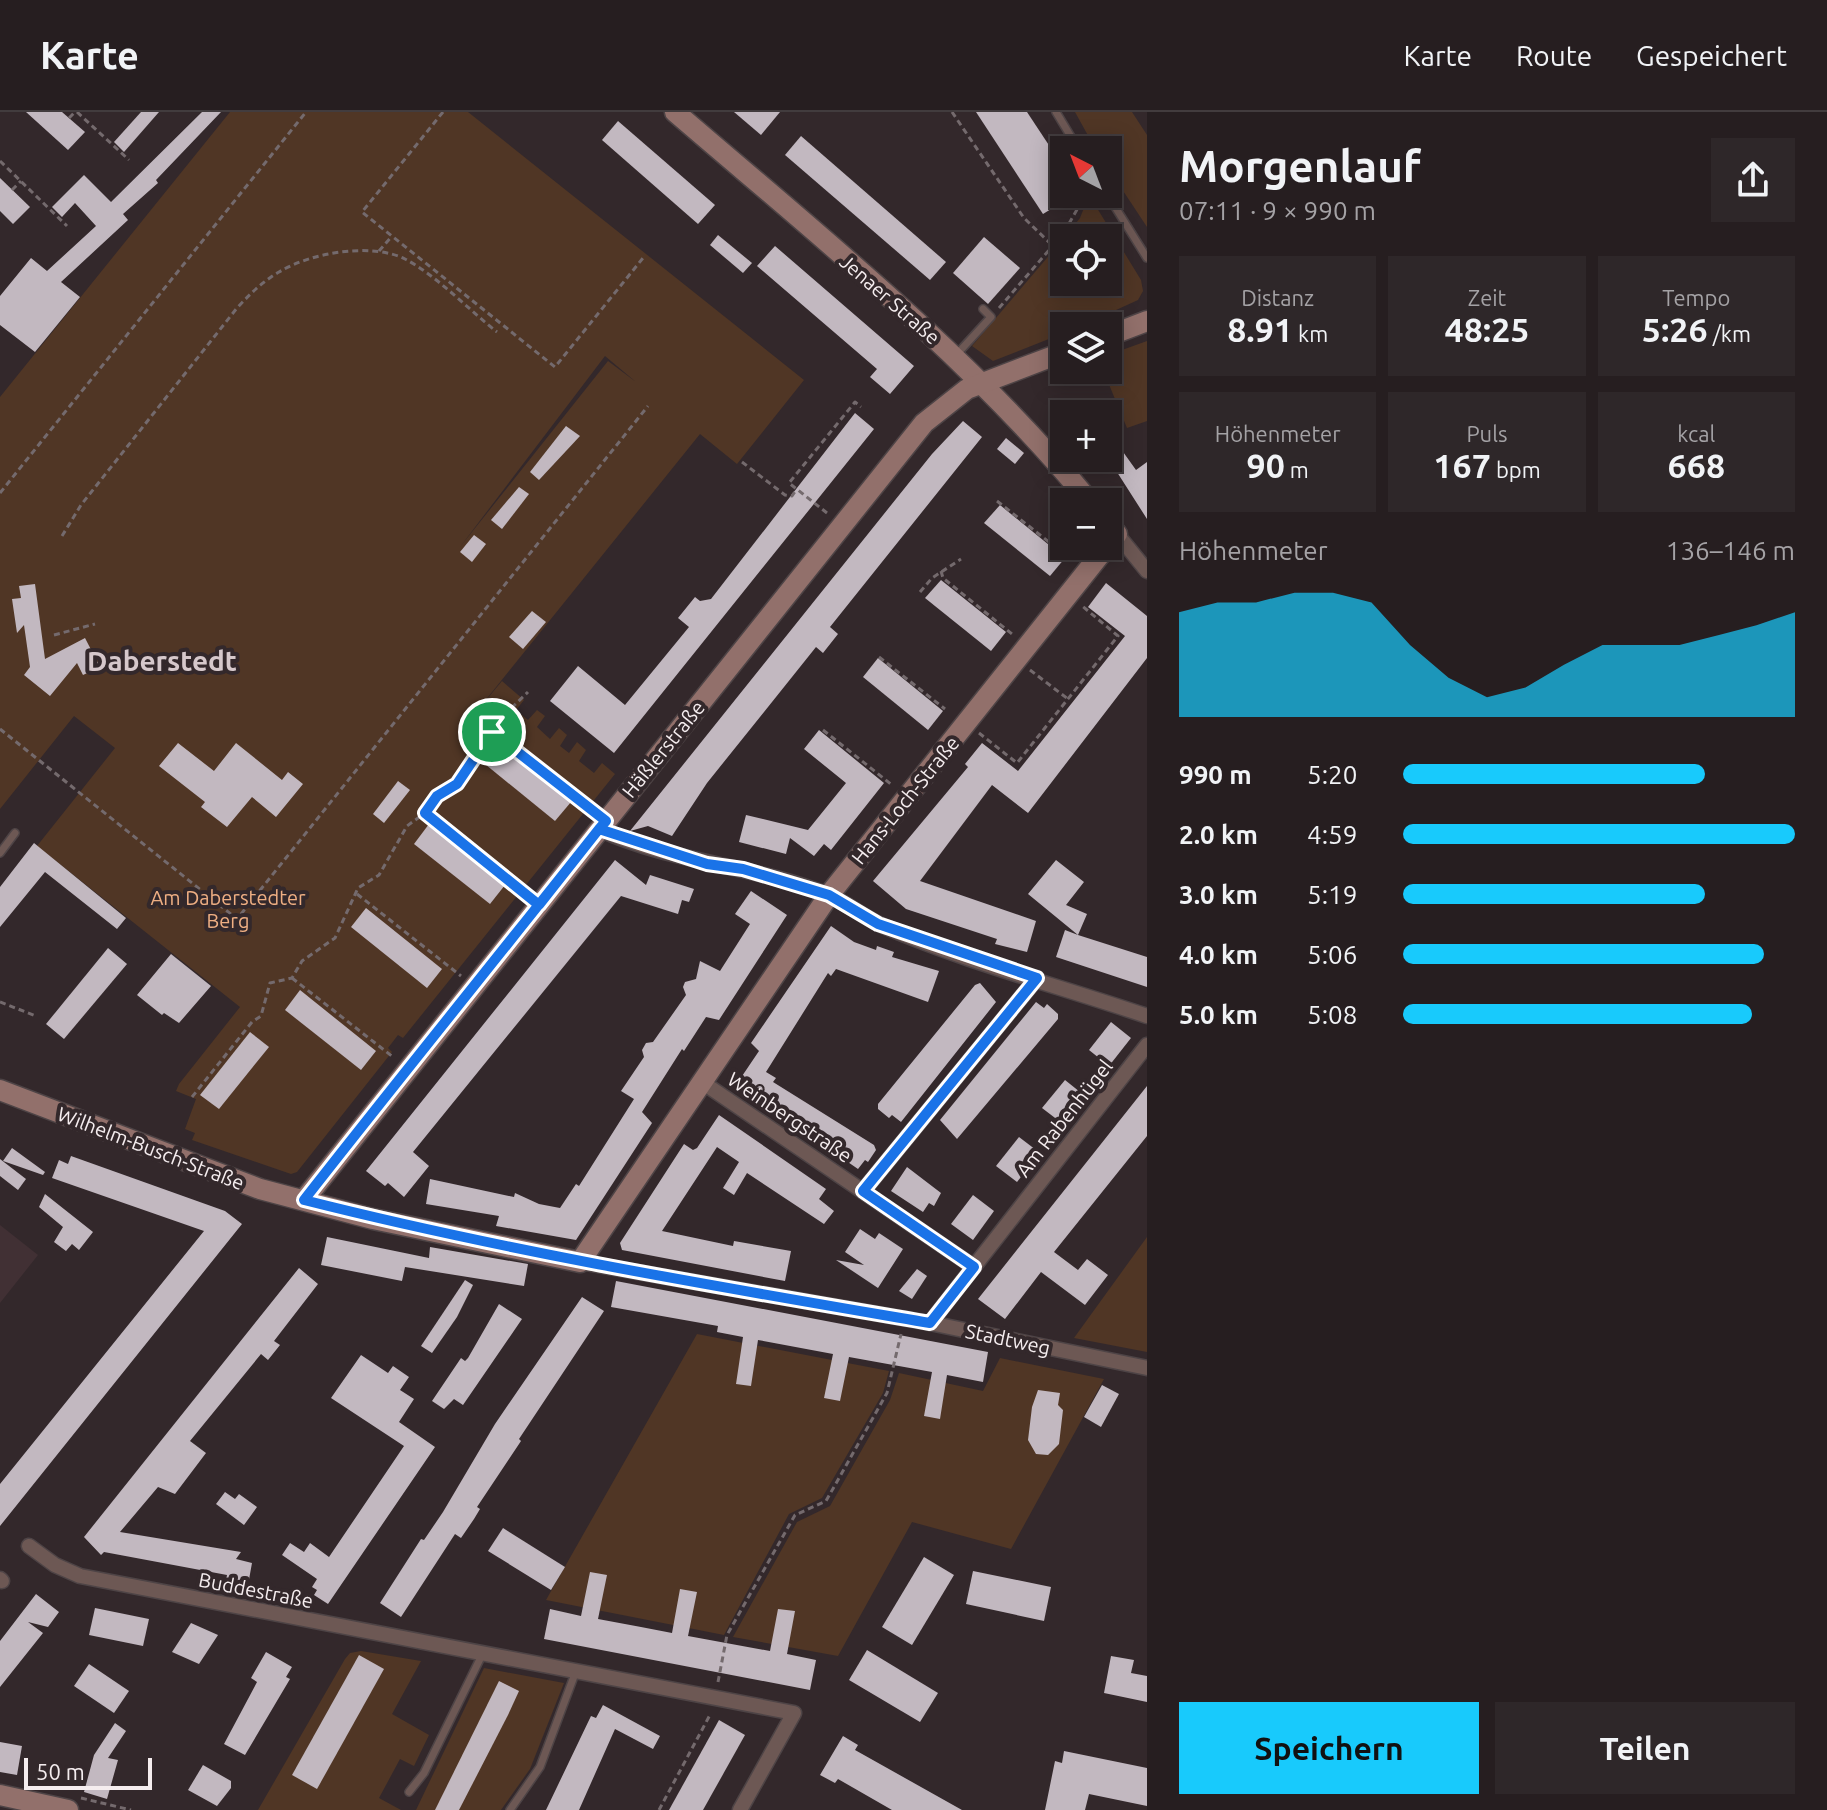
<!DOCTYPE html>
<html lang="de">
<meta charset="utf-8">
<style>
body{margin:0;font-family:Ubuntu,sans-serif;background:#2e2729;color:#f1f3f6;height:100vh;display:flex;flex-direction:column;font-size:30px;white-space:nowrap}
*{box-sizing:border-box;margin:0}
p{font-size:26px;color:#a4a2a5}
.icon{flex:none;width:44px;height:44px;fill:none;stroke:currentColor;stroke-width:2;stroke-linecap:round;stroke-linejoin:round}
.map{position:relative;flex:1;overflow:hidden}
.drawer{display:flex;flex-direction:column;background:#261e20;width:680px}
.drawer>*{flex:none}
.needle{width:52px;rotate:318deg}
.tools{position:absolute;left:1050px;top:24px;display:grid;gap:16px}
.tools a{display:grid;place-items:center;width:72px;height:72px;border-radius:0px;background:#261e20;box-shadow:0 4px 20px #0003,0 0 0 2px #423c3e;font-size:40px}
.scale{position:absolute;left:24px;bottom:20px;width:128px;box-sizing:border-box;padding-left:8px;border:4px solid #f5edef;border-top:0;font-size:22px;line-height:28px;white-space:nowrap;color:#f5edef;-webkit-text-stroke:6px #33282b;paint-order:stroke}
.pin{position:absolute;display:grid;place-items:center;width:68px;height:68px;color:#fff;margin:-34px;border:4px solid #fff;border-radius:50%;box-shadow:0 2px 8px #0007}
.round{display:grid;place-items:center;flex:none;width:84px;height:84px;border-radius:0px;background:#2e2729}
.summary{display:flex;align-items:center;justify-content:space-between;height:136px;padding:0 32px}
h1{font-size:44px;font-weight:700;line-height:60px}
.metrics{display:grid;grid-template-columns:repeat(3,1fr);gap:12px;height:136px;padding:8px 32px}
.metrics div{display:grid;align-content:center;border-radius:0px;background:#2e2729;text-align:center}
.metrics b{font-size:34px;font-weight:700}
.metrics small{font-size:22px;font-weight:400}
.metrics p{font-size:22px}
.chart{height:224px;padding:16px 32px}
.chart p{display:flex;justify-content:space-between}
.chart svg{width:100%;height:144px;margin-top:8px;fill:#18cafc;opacity:.7}
.action{display:flex;gap:16px;margin-top:auto;padding:16px 32px}
.action a{flex:1;height:92px;border-radius:0px;background:#18cafc;color:#111;font-size:32px;font-weight:700;line-height:92px;text-align:center}
.action a+a{background:#2e2729;color:#f1f3f6}
ul{padding:0 32px;list-style:none;font-size:26px}
li{display:grid;grid-template-columns:128px 96px 1fr;align-items:center;height:60px}
li i{height:20px;border-radius:10px;background:#18cafc}
header{display:flex;align-items:center;gap:48px;box-sizing:border-box;height:112px;padding:0 40px;background:#261e20;border-bottom:2px solid #423c3e}
header strong{font-size:38px}
nav{display:flex;gap:44px;margin-inline-start:auto;font-size:28px}
main{display:flex;flex:1;min-height:0}
.map>svg:first-child{display:block}
</style>
<header>
<strong>Karte</strong>
<nav><a>Karte</a><a>Route</a><a>Gespeichert</a></nav>
</header>
<main>
<div class="map">
<svg width="1147" height="1698" viewBox="0 0 1147 1698">
<rect width="100%" height="100%" fill="#33282b"/>
<polygon fill="#413034" points="0,1113 38,1143 0,1191"/>
<g fill="#503625" fill-rule="evenodd">
<path d="M230,0H468L804,268L737,352L700,322L472,605L502,569L524,588L516,598L528,608L537,598L545,604L537,615L550,627L559,616L567,623L560,634L569,641L577,630L586,638L579,649L594,661L602,651L615,662L403,926L398,923L388,936L392,940L297,1060L291,1062L192,1028L195,1021L185,1017L196,987L176,979L179,972L240,895L37,734L115,636L74,604L0,697V285ZM605,244L636,270L608,249L460,435Z"/>
<polygon points="1075,0 1132,0 1147,23 1147,115 1108,56 1108,38 1096,38"/>
<polygon points="1089,83 1141,168 1143,179 1138,188 1081,214 1064,214 1064,221 993,249 972,234 1064,126 1064,170 1108,170 1108,126 1064,126 1080,106"/>
<polygon points="1147,229 1147,309 1127,316 1103,258 1108,258 1108,243"/>
<polygon points="1147,1125 1147,1240 1074,1226"/>
<polygon points="697,1222 889,1259 883,1281 822,1386 789,1402 724,1523 546,1488"/>
<polygon points="1000,1246 1104,1267 1011,1437 912,1410 838,1544 733,1525 797,1410 830,1394 890,1288 899,1261 983,1279"/>
<polygon points="361,1539 421,1549 392,1602 429,1623 414,1654 400,1647 379,1686 401,1698 258,1698 345,1547 350,1541"/>
<polygon points="484,1556 564,1571 530,1657 501,1698 416,1698"/>
</g>
<g fill="#c2b8c0">
<polygon points="26,0 62,0 85,20 68,38"/>
<polygon points="141,0 159,0 124,40 114,30"/>
<polygon points="202,0 221,0 156,68 158,71 123,102 128,108 61,170 80,185 35,240 0,213 0,184 31,146 47,159 96,114 75,91 62,105 52,95 84,63 111,90"/>
<polygon points="734,0 780,0 761,23"/>
<polygon points="976,0 1027,0 1064,56 1064,89 1043,102"/>
<polygon points="618,9 715,93 698,112 602,28"/>
<polygon points="801,24 946,150 930,168 785,43"/>
<polygon points="0,66 30,95 13,112 0,99"/>
<polygon points="718,123 752,151 743,161 710,133"/>
<polygon points="984,125 1020,156 988,192 953,161"/>
<polygon points="775,134 914,254 890,282 870,265 877,257 757,154"/>
<polygon points="855,301 874,317 614,641 550,589 578,554 625,593 689,515 678,506 695,485 700,489 711,487"/>
<polygon points="963,309 982,325 830,515 838,522 823,541 816,535 707,671 672,724 648,714 630,719 932,342"/>
<polygon points="566,314 580,324 539,368 530,360"/>
<polygon points="1006,326 1024,341 1015,352 997,337"/>
<polygon points="1121,337 1136,358 1147,350 1147,407 1108,346"/>
<polygon points="519,375 529,382 502,417 491,408"/>
<polygon points="1000,393 1065,446 1050,464 984,411"/>
<polygon points="474,423 486,432 472,450 460,440"/>
<polygon points="941,468 1006,520 991,539 925,486"/>
<polygon points="1106,471 1147,504 1147,546 1028,701 992,673 920,769 1036,809 1027,840 995,832 997,827 906,797 873,769 968,655 965,652 982,631 1018,659 1125,524 1088,495"/>
<polygon points="35,472 45,547 85,526 100,555 83,563 77,551 50,584 24,563 30,555 24,513 17,521 12,487 21,486 19,474"/>
<polygon points="532,499 546,510 523,537 509,525"/>
<polygon points="878,546 943,599 928,618 863,565"/>
<polygon points="819,618 884,671 831,738 824,732 814,744 790,726 786,742 739,730 746,703 808,718 846,671 804,637"/>
<polygon points="495,629 571,690 555,709 480,648"/>
<polygon points="178,631 214,659 236,631 282,668 288,660 303,672 276,705 252,685 227,715 201,695 205,690 159,654"/>
<polygon points="398,669 410,678 384,711 373,702"/>
<polygon points="429,712 505,773 490,792 414,732"/>
<polygon points="34,731 126,806 117,817 45,760 0,815 0,775"/>
<polygon points="615,748 646,773 650,763 694,777 689,790 682,788 678,802 621,784 413,1040 429,1054 404,1085 388,1071 385,1074 366,1059"/>
<polygon points="1056,748 1084,770 1066,793 1087,802 1078,823 1147,845 1147,875 1056,845 1065,818 1078,823 1028,782"/>
<polygon points="751,779 787,803 719,908 706,905 684,939 682,937 642,1000 652,1011 576,1128 496,1114 499,1104 426,1092 430,1067 514,1085 515,1081 539,1092 560,1096 576,1072 579,1074 634,987 621,979 644,945 642,938 646,931 653,930 686,883 683,875 685,870 696,867 700,849 720,859 750,812 735,802"/>
<polygon points="366,796 442,857 427,876 351,815"/>
<polygon points="831,814 854,830 876,838 877,834 894,840 892,845 939,859 928,890 836,857 831,864 828,861 766,960 776,966 773,970 874,1033 876,1038 868,1050 865,1048 858,1057 736,973 759,939 751,931"/>
<polygon points="108,836 127,852 64,927 46,912"/>
<polygon points="171,842 211,874 179,911 164,901 162,903 137,883"/>
<polygon points="980,871 996,890 901,1010 892,1003 889,1006 878,997 878,992 975,873"/>
<polygon points="300,878 376,939 361,958 285,898"/>
<polygon points="1036,890 1044,896 1047,892 1058,902 1058,907 957,1027 940,1008"/>
<polygon points="1111,910 1131,926 1109,954 1089,938"/>
<polygon points="250,920 269,935 219,997 200,983"/>
<polygon points="1065,968 1085,984 1063,1012 1042,996"/>
<polygon points="1147,974 1147,1024 1054,1140 1078,1158 1087,1147 1108,1163 1085,1193 1041,1160 1005,1207 978,1187"/>
<polygon points="719,1003 826,1077 819,1087 834,1099 824,1112 747,1061 734,1083 723,1076 739,1050 717,1035 662,1119 733,1134 734,1129 791,1139 785,1169 622,1138 620,1131 684,1032 693,1038 697,1036"/>
<polygon points="1019,1025 1040,1041 1017,1070 996,1054"/>
<polygon points="12,1036 45,1060 43,1063 3,1049"/>
<polygon points="71,1044 225,1099 242,1112 0,1414 0,1372 204,1119 52,1066 59,1048 68,1052"/>
<polygon points="0,1047 26,1067 18,1078 0,1064"/>
<polygon points="907,1055 941,1081 934,1094 929,1091 923,1100 891,1079"/>
<polygon points="45,1082 93,1120 79,1138 72,1132 66,1139 54,1130 63,1115 39,1095"/>
<polygon points="973,1083 994,1099 973,1128 951,1112"/>
<polygon points="860,1117 875,1127 879,1121 903,1137 878,1176 836,1148 864,1153 845,1140"/>
<polygon points="327,1125 429,1146 430,1135 528,1152 524,1174 405,1155 402,1169 321,1153"/>
<polygon points="299,1156 318,1172 274,1229 280,1233 268,1248 261,1242 190,1329 206,1341 175,1382 158,1375 120,1420 241,1440 236,1447 252,1451 248,1473 226,1469 227,1463 104,1440 101,1443 84,1425"/>
<polygon points="917,1157 927,1164 912,1187 899,1179"/>
<polygon points="465,1168 473,1173 457,1205 432,1241 421,1234"/>
<polygon points="616,1169 988,1240 983,1270 947,1263 940,1307 924,1304 932,1260 849,1245 840,1289 824,1286 833,1242 758,1228 751,1274 736,1272 743,1225 717,1220 718,1214 611,1195"/>
<polygon points="582,1185 604,1199 519,1327 521,1329 477,1395 480,1397 474,1407 461,1426 455,1422 401,1505 380,1491 421,1427 424,1428 443,1400 495,1312"/>
<polygon points="499,1192 522,1207 463,1293 454,1287 444,1297 432,1289 461,1246 465,1249 468,1246"/>
<polygon points="361,1243 388,1261 393,1254 409,1265 400,1278 414,1287 399,1310 435,1335 328,1492 314,1483 317,1478 312,1475 317,1467 282,1443 290,1431 304,1440 310,1431 329,1445 404,1334 331,1286"/>
<polygon points="1102,1273 1119,1282 1101,1315 1084,1305"/>
<polygon points="1038,1278 1060,1281 1058,1293 1063,1298 1059,1332 1048,1343 1036,1342 1028,1328 1032,1295"/>
<polygon points="225,1380 235,1387 239,1382 257,1395 244,1413 216,1392"/>
<polygon points="503,1416 565,1455 551,1478 488,1439"/>
<polygon points="924,1445 954,1463 912,1533 882,1515"/>
<polygon points="973,1459 1051,1475 1044,1509 966,1492"/>
<polygon points="590,1460 607,1463 598,1507 641,1515 672,1521 680,1477 697,1480 688,1524 770,1539 778,1497 795,1499 787,1542 816,1548 810,1578 544,1527 550,1497 581,1504"/>
<polygon points="36,1482 59,1500 48,1515 28,1510 43,1521 0,1575 0,1529"/>
<polygon points="95,1496 149,1507 143,1534 89,1523"/>
<polygon points="191,1511 218,1523 199,1552 172,1540"/>
<polygon points="867,1538 938,1581 920,1610 849,1568"/>
<polygon points="266,1540 292,1555 286,1565 290,1567 245,1643 224,1632 257,1570 251,1566"/>
<polygon points="359,1543 384,1557 317,1677 292,1663"/>
<polygon points="1111,1544 1134,1548 1131,1561 1147,1564 1147,1590 1104,1581"/>
<polygon points="89,1552 129,1579 114,1601 74,1574"/>
<polygon points="499,1569 519,1579 508,1603 459,1698 435,1698"/>
<polygon points="603,1593 660,1624 653,1637 615,1617 579,1698 546,1698 591,1604 596,1606"/>
<polygon points="719,1608 745,1623 703,1698 669,1698"/>
<polygon points="115,1611 126,1619 108,1646 118,1648 107,1687 84,1680 94,1643"/>
<polygon points="843,1624 858,1633 855,1638 962,1698 892,1698 838,1667 835,1671 820,1663"/>
<polygon points="0,1630 22,1634 17,1663 0,1660"/>
<polygon points="1064,1639 1147,1656 1147,1694 1089,1682 1085,1698 1045,1698 1055,1649 1062,1651"/>
<polygon points="203,1653 231,1669 231,1676 217,1694 188,1678"/>
</g>
<g fill="none" stroke-linecap="round" stroke-linejoin="round">
<defs>
<g id="lane">
<polyline points="1056,0 1079,38"/>
<polyline points="1107,82 1147,146"/>
<polyline points="957,242 991,205 983,197"/>
<polyline points="0,741 15,721"/>
<polyline points="409,1680 424,1661 482,1543"/>
<polyline points="510,1698 540,1655 576,1559"/>
</g>
<g id="street">
<polyline points="1117,422 1147,459"/>
<path d="M599,717C672,751 754,753 828,783C847,791 863,805 881,813C966,850 1059,874 1147,904"/>
<polyline points="702,970 974,1155"/>
<polyline points="863,1079 1037,866"/>
<polyline points="580,1150 930,1211 1147,1256"/>
<polyline points="930,1211 1147,933"/>
<polyline points="29,1434 55,1453 80,1464 794,1601 740,1698"/>
<polyline points="0,1467 2,1469"/>
</g>
<g id="secondary">
<path d="M675,0C819,124 969,243 1090,390"/>
<polyline points="1108,224 1147,209"/>
<polyline points="1108,412 1117,422 1108,433"/>
<polyline points="0,978 260,1077 373,1107 580,1150 829,783 1107,434"/>
<polyline points="304,1088 924,311 967,277 1064,240"/>
<polyline points="0,1683 68,1698"/>
</g>
</defs>
<use href="#lane" stroke="#4e4446" stroke-width="10"/>
<use href="#street" stroke="#4e4446" stroke-width="17"/>
<use href="#secondary" stroke="#4e4446" stroke-width="23"/>
<g stroke="#746a6d" stroke-width="3" stroke-dasharray="6 4" stroke-linecap="butt">
<polyline points="77,0 129,48"/>
<polyline points="443,0 362,100 555,255 643,146"/>
<polyline points="952,0 1024,106 1053,134"/>
<polyline points="69,6 75,0"/>
<polyline points="0,49 67,114"/>
<polyline points="12,78 21,69"/>
<polyline points="379,139 392,124"/>
<polyline points="999,196 1063,122 1086,82"/>
<polyline points="742,350 785,383 792,384 796,378"/>
<polyline points="0,381 306,0"/>
<polyline points="997,389 1073,449"/>
<polyline points="827,401 789,371 855,290 861,295"/>
<path d="M62,424L81,393L237,196C250,182 262,170 279,160C310,141 371,130 405,147C436,163 469,198 497,220"/>
<polyline points="941,459 943,466 1012,522"/>
<polyline points="920,480 932,466 961,447"/>
<polyline points="54,523 95,512"/>
<polyline points="879,545 945,597"/>
<polyline points="1030,558 1068,587"/>
<polyline points="0,617 237,807 648,294"/>
<polyline points="823,618 892,673"/>
<polyline points="492,620 593,699"/>
<polyline points="979,621 1017,651 1118,524 1081,493"/>
<polyline points="425,701 525,781"/>
<polyline points="357,782 461,864"/>
<polyline points="292,866 393,945"/>
<polyline points="0,890 36,904"/>
<polyline points="192,985 252,910 261,904 270,871 292,866 302,849 335,826 358,776 379,763 407,714 425,701 437,684 457,672 494,613 528,580"/>
<polyline points="718,1570 727,1523 795,1403 826,1389 887,1281 901,1222"/>
<polyline points="81,1686 131,1698"/>
<polyline points="659,1698 711,1601"/>
</g>
<use href="#lane" stroke="#6d5854" stroke-width="7"/>
<use href="#street" stroke="#6d5854" stroke-width="14"/>
<use href="#secondary" stroke="#92706b" stroke-width="20"/>
</g>
<g fill="none" stroke-linecap="round" stroke-linejoin="round">
<defs>
<path id="route" d="M492,620L606,709L599,717C501,841 401,964 304,1088C510,1140 720,1175 930,1211L974,1155L863,1079L1037,866L878,812L829,783L743,757L707,752L599,717L539,793L425,701L437,684L457,672L492,620"/>
</defs>
<use href="#route" stroke="#fff" stroke-width="16"/>
<use href="#route" stroke="#1a73e8" stroke-width="10"/>
</g>
<g text-anchor="middle" dominant-baseline="central" stroke-width="8" stroke-linejoin="round" paint-order="stroke">
<g font-size="20" fill="#f5edef" stroke="#33282b">
<text transform="translate(890 187) rotate(41)">Jenaer Straße</text>
<text transform="translate(663 637) rotate(-51)">Häßlerstraße</text>
<text transform="translate(905 688) rotate(-51)">Hans-Loch-Straße</text>
<text transform="translate(790 1005) rotate(34)">Weinbergstraße</text>
<text transform="translate(1064 1006) rotate(-52)">Am Rabenhügel</text>
<text transform="translate(151 1036) rotate(21)">Wilhelm-Busch-Straße</text>
<text transform="translate(1008 1227) rotate(12)">Stadtweg</text>
<text transform="translate(256 1478) rotate(11)">Buddestraße</text>
</g>
<g font-size="20" fill="#efaf83" stroke="#33282b">
<text x="228" y="785">Am Daberstedter<tspan x="228" dy="23">Berg</tspan></text>
</g>
<g font-size="28" font-weight="bold" fill="#d6c8cb" stroke="#33282b">
<text x="162" y="548">Daberstedt</text>
</g>
</g>
</svg>
<div class="tools">
<a><svg class="needle" viewBox="-14 -14 28 28"><path d="M0-13l5 13h-10z" fill="#e53935"/><path d="M0 13l5-13h-10z" fill="#a4a2a5"/></svg></a>
<a><svg class="icon" aria-label="locate" viewBox="0 0 24 24"><circle cx="12" cy="12" r="6"/><path d="M12 2v4M12 18v4M2 12h4M18 12h4"/></svg></a>
<a><svg class="icon" aria-label="layers" viewBox="0 0 24 24"><path d="M12 4l9 5-9 5-9-5zM3 14l9 5 9-5"/></svg></a>
<a>+</a>
<a>−</a>
</div>
<div class="scale">50 m</div>
<div class="pin" style="left:492px;top:620px;background:#1e9e55"><svg class="icon" aria-label="arrive" viewBox="0 0 24 24"><path d="M6 21V4h12l-3 4 3 4H6"/></svg></div>
</div>
<section class="drawer">
<div class="summary"><div><h1>Morgenlauf</h1><p>07:11 · 9 × 990 m</p></div><a class="round"><svg class="icon" aria-label="share" viewBox="0 0 24 24"><path d="M12 15V3M7 8l5-5 5 5M5 13v7h14v-7"/></svg></a></div>
<div class="metrics">
<div><p>Distanz</p><b>8.91<small> km</small></b></div>
<div><p>Zeit</p><b>48:25</b></div>
<div><p>Tempo</p><b>5:26<small> /km</small></b></div>
</div>
<div class="metrics">
<div><p>Höhenmeter</p><b>90<small> m</small></b></div>
<div><p>Puls</p><b>167<small> bpm</small></b></div>
<div><p>kcal</p><b>668</b></div>
</div>
<div class="chart"><p><span>Höhenmeter</span>136–146 m</p>
<svg viewBox="0 0 160 44" preserveAspectRatio="none"><path d="M0 44V12L10 9L20 9L30 6L40 6L50 9L60 22L70 32L80 38L90 35L100 28L110 22L120 22L130 22L140 19L150 16L160 12V44z"/></svg>
</div>
<ul>
<li><b>990 m</b>5:20<i style="width:77%"></i></li>
<li><b>2.0 km</b>4:59<i style="width:100%"></i></li>
<li><b>3.0 km</b>5:19<i style="width:77%"></i></li>
<li><b>4.0 km</b>5:06<i style="width:92%"></i></li>
<li><b>5.0 km</b>5:08<i style="width:89%"></i></li>
</ul>
<div class="action"><a>Speichern</a><a>Teilen</a></div>
</section>
</main>
